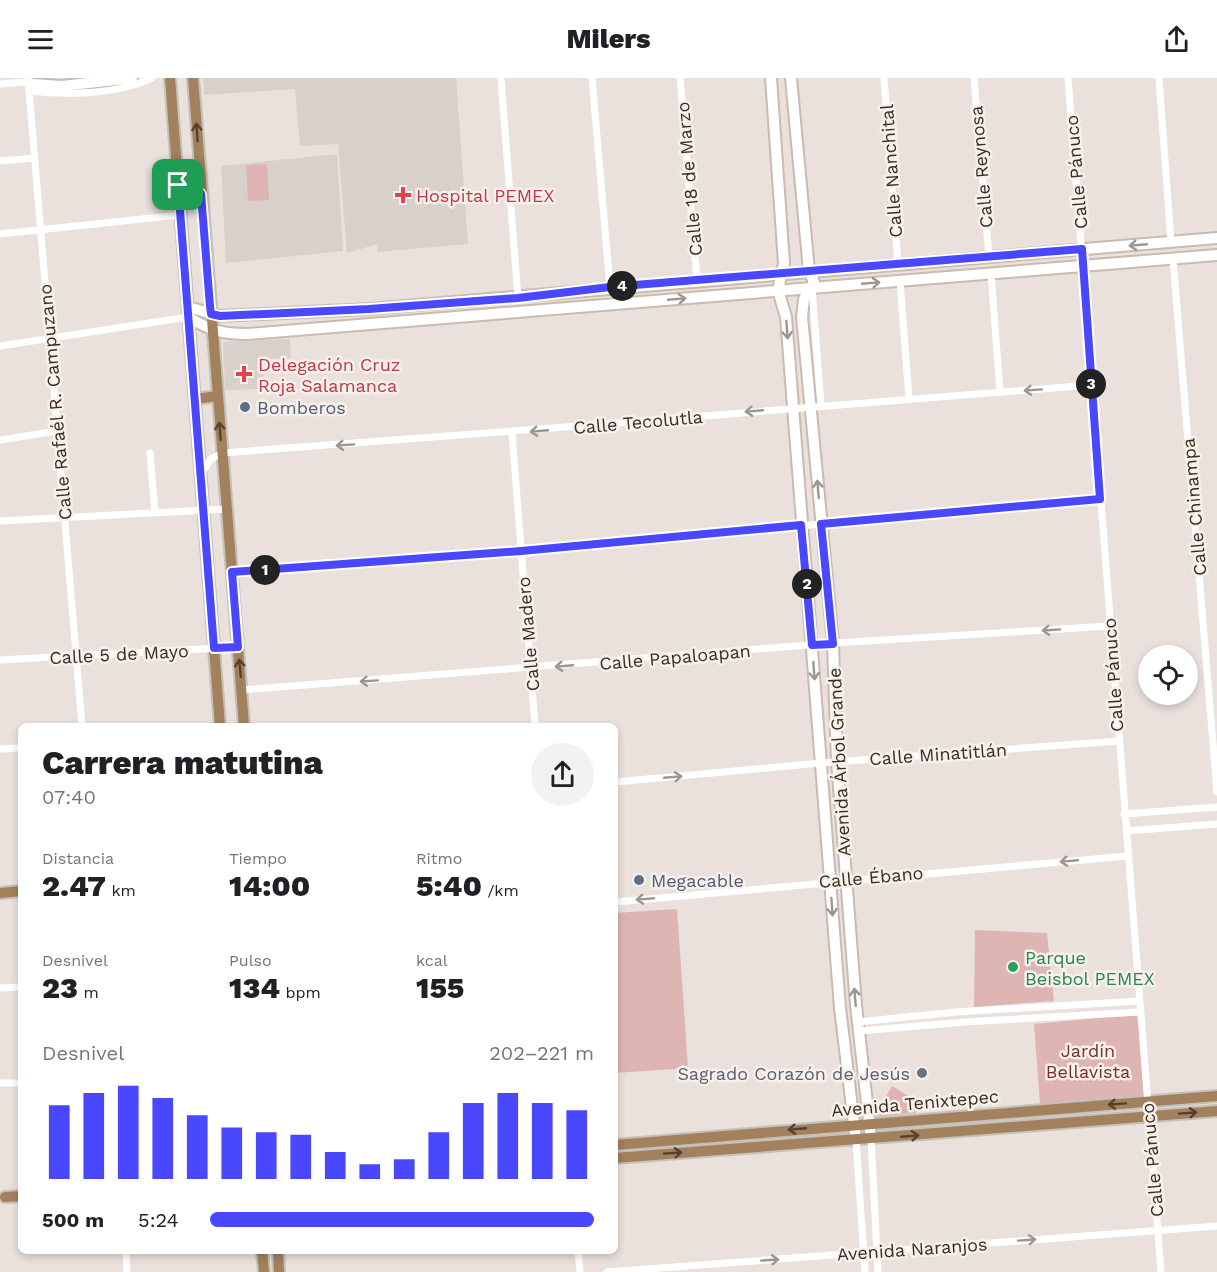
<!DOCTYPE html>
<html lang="es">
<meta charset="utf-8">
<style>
body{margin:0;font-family:"Work Sans",sans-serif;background:#f2f2f2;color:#202124;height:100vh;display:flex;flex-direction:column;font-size:22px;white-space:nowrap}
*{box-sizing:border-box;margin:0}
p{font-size:20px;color:#757577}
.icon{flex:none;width:33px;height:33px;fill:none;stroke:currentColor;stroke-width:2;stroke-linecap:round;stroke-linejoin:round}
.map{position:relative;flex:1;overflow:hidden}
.sheet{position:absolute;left:18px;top:645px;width:600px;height:531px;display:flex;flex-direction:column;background:#fff;border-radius:9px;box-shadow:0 3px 9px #0003}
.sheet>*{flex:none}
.buttons{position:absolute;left:1138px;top:567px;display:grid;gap:12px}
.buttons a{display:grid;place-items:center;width:60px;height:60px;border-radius:50%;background:#fff;box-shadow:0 3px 9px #0003;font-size:30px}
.pin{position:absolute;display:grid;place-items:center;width:51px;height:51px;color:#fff;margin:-26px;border-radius:12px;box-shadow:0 3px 9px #0006}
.km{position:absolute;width:30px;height:30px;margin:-15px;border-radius:50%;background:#222;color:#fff;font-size:16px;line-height:30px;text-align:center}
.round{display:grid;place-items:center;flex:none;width:63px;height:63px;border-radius:32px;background:#f2f2f2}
.overview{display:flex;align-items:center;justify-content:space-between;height:102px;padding:0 24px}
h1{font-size:33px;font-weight:800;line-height:45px}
.stats{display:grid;grid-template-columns:repeat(3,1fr);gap:9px;height:102px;padding:6px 24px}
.stats div{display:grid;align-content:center}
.stats b{font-size:30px;font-weight:800}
.stats small{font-size:16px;font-weight:400}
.stats p{font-size:16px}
.chart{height:168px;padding:12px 24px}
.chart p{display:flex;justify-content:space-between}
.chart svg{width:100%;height:108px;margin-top:6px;stroke:#4948fe;stroke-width:6}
ul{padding:0 24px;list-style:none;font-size:20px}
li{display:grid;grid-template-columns:96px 72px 1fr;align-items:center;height:45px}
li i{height:15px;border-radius:8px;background:#4948fe}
header{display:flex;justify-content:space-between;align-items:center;height:78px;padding:0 24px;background:#fff;font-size:27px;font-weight:800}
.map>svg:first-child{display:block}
</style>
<header><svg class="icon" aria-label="menu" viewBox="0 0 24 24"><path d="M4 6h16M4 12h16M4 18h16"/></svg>Milers<svg class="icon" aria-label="share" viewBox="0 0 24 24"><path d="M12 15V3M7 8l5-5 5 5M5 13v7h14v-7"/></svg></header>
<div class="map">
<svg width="1217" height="1194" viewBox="0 0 1217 1194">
<rect width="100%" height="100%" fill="#eae1dd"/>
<g fill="#dad0cb">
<polygon points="203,0 456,0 468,166 377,174 378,166 347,175 338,66 300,68 295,11 204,17"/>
<polygon points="337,76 343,173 226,185 221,88"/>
<polygon points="290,261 291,280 263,281 264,311 225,312 223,264"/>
</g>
<g fill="#deb5b3">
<polygon points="267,86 269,122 248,123 246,87"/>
<polygon points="677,831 688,990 615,995 615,835"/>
<polygon points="975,852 1047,855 1054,923 974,929"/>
<polygon points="1138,936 1144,1020 1040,1026 1034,946"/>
<polygon points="892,1008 912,1020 916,1035 874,1039"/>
</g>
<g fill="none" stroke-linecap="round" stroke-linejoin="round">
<defs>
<g id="secondary">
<polyline points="771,0 784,185 778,212 786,239 840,930 856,1062"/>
<polyline points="791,0 809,193 814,204 804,221 802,239 833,565 837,683 856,927 871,1061"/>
<polyline points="32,6 62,8 132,0"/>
<polyline points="188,229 220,238 369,231 1217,160"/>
<path d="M188,239C212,253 221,256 248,256L1217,177"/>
</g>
<g id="primary">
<polyline points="170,0 220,648"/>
<polyline points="193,0 244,648"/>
<polyline points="179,107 188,118 201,116"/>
<polyline points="195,321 218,318"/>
<polyline points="0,815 21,813"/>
<polyline points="615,1067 1217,1018"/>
<polyline points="615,1080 1217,1033"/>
<polyline points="5,1119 21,1118"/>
<polyline points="262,1173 264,1194"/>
<polyline points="278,1173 279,1194"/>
</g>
</defs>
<use href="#secondary" stroke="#cbbaaf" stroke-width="14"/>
<use href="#primary" stroke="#c4c0bb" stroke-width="14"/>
<g stroke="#fff" stroke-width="7">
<polyline points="28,0 82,648"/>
<polyline points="592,0 610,209"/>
<polyline points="680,0 697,202"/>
<polyline points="884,0 898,186"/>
<polyline points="974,0 989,179"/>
<polyline points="1068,0 1161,1194"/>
<polyline points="1159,0 1171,164"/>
<polyline points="501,1 518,220"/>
<polyline points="0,6 28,4"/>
<path d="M29,13C68,17 115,17 152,0"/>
<polyline points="0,83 34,80"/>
<polyline points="0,156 180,137"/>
<polyline points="1173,181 1217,714"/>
<polyline points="991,195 1000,314"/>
<polyline points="900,203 909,321"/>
<polyline points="812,210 821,327"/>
<polyline points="0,268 188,239"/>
<polyline points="512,355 535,648"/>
<polyline points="0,362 57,353"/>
<polyline points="150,375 155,434"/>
<path d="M202,394L211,381L222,375C512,355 801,329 1091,307"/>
<polyline points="0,443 227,431"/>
<polyline points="232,494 521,473 1100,421"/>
<polyline points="0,582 238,569"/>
<polyline points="241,612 833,565 1110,548"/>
<polyline points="0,671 21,670"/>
<polyline points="615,704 821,685 1119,663"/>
<polyline points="1124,736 1217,729"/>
<polyline points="1126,753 1217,746"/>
<polyline points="615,824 1128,778"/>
<polyline points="0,910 21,909"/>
<polyline points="858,944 956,934 1139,923"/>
<polyline points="859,953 965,944 1140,934"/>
<polyline points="0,1005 21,1005"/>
<polyline points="871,1061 878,1194"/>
<polyline points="856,1062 865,1194"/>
<polyline points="126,1173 127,1194"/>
<polyline points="578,1173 580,1194"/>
<polyline points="607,1194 1217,1148"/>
</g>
<use href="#secondary" stroke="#fff" stroke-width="10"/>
<use href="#primary" stroke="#a4815d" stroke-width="10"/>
</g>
<defs><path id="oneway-shaft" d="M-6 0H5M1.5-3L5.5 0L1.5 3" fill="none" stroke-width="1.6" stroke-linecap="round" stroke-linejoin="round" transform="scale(1.5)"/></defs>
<g stroke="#55412d">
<use href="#oneway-shaft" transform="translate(197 54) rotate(-94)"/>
<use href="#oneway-shaft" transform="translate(220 353) rotate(-94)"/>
<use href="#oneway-shaft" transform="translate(240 590) rotate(-95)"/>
<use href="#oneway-shaft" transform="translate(1117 1026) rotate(176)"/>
<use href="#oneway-shaft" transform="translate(1188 1035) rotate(-4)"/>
<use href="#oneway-shaft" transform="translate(797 1051) rotate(175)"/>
<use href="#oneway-shaft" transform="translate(910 1058) rotate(-5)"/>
<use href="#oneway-shaft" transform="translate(673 1075) rotate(-4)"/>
</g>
<g stroke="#9d968e">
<use href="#oneway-shaft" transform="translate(1138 167) rotate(175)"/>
<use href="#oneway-shaft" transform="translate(871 205) rotate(-5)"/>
<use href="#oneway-shaft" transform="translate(677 221) rotate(-5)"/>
<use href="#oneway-shaft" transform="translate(787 252) rotate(86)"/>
<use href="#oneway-shaft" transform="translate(1033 312) rotate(176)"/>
<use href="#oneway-shaft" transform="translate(754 333) rotate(175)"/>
<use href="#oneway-shaft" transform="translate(539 353) rotate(175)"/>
<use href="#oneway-shaft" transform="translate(345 367) rotate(176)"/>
<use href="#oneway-shaft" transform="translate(818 411) rotate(-95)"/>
<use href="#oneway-shaft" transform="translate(1051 552) rotate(176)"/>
<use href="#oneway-shaft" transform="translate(564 588) rotate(175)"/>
<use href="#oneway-shaft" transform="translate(814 593) rotate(86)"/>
<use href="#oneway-shaft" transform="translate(369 603) rotate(176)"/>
<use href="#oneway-shaft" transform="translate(673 699) rotate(-5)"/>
<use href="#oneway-shaft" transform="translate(1069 783) rotate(175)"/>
<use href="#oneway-shaft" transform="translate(645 821) rotate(175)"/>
<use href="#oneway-shaft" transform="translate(832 829) rotate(86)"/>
<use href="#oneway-shaft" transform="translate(855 919) rotate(-95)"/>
<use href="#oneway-shaft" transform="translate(1027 1162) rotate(-4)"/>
<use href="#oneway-shaft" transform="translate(770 1182) rotate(-4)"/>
</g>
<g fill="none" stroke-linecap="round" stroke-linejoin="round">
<defs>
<polygon id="route" points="178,107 188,118 201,116 210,228 211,236 220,238 369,231 518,220 610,209 1082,171 1100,421 821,446 833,566 812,567 801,447 521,473 232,494 238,569 214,570"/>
</defs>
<use href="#route" stroke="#fff" stroke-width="12"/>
<use href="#route" stroke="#4948fe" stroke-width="8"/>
</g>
<g fill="#e0444e" stroke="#f7f0ed" stroke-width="2">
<path d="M400 108h6v6h6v6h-6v6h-6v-6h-6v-6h6z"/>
<path d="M241 287h6v6h6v6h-6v6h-6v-6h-6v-6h6z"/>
</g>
<g fill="#5c6f8a" stroke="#f7f0ed" stroke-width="2">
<circle cx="245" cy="329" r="6"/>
<circle cx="639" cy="802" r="6"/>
</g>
<circle fill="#2e9e5b" stroke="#f7f0ed" stroke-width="2" cx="1013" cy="889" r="6"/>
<circle fill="#6b7280" stroke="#f7f0ed" stroke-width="2" cx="922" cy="995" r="6"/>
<g text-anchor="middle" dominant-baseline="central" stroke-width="5" stroke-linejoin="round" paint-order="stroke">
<g font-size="18" fill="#3b2c1d" stroke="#f7f0ed">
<text transform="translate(981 89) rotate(-95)">Calle Reynosa</text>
<text transform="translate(891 93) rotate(-94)">Calle Nanchital</text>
<text transform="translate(1076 94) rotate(-95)">Calle Pánuco</text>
<text transform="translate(689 101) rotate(-95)">Calle 18 de Marzo</text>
<text transform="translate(55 324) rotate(-95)">Calle Rafaél R. Campuzano</text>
<text transform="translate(638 344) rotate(-5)">Calle Tecolutla</text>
<text transform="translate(1194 429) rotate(-95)">Calle Chinampa</text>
<text transform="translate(528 556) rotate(-95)">Calle Madero</text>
<text transform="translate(119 576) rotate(-3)">Calle 5 de Mayo</text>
<text transform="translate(675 579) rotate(-5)">Calle Papaloapan</text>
<text transform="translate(1113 597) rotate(-94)">Calle Pánuco</text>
<text transform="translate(938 676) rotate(-4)">Calle Minatitlán</text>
<text transform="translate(839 684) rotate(-93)">Avenida Árbol Grande</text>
<text transform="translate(871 799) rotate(-5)">Calle Ébano</text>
<text transform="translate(915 1025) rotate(-5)">Avenida Tenixtepec</text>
<text transform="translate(1152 1082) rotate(-95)">Calle Pánuco</text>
<text transform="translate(912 1171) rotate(-4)">Avenida Naranjos</text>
</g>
<g font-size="18" fill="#be3a42" stroke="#f7f0ed" text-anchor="start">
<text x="416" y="117">Hospital PEMEX</text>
<text x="258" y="286">Delegación Cruz<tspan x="258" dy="21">Roja Salamanca</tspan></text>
</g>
<g font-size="18" fill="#4e5e75" stroke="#f7f0ed" text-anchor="start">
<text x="257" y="329">Bomberos</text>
<text x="651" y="802">Megacable</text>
</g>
<g font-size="18" fill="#27864d" stroke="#f7f0ed" text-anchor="start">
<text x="1025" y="879">Parque<tspan x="1025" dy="21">Beisbol PEMEX</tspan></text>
</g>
<g font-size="18" fill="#753125" stroke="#f7f0ed">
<text x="1088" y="972">Jardín<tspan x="1088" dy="21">Bellavista</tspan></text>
</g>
<g font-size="18" fill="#5b616d" stroke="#f7f0ed" text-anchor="end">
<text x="910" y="995">Sagrado Corazón de Jesús</text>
</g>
</g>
</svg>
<div class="buttons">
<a><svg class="icon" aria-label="locate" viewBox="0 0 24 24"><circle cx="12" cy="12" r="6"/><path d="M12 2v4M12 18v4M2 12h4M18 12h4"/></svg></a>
</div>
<div class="pin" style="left:178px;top:107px;background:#1e9e55"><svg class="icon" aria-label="arrive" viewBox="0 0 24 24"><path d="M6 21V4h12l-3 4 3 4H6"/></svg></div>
<b class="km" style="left:265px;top:492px">1</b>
<b class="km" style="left:807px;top:506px">2</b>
<b class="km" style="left:1091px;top:306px">3</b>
<b class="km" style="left:622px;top:208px">4</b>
<section class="sheet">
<div class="overview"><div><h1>Carrera matutina</h1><p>07:40</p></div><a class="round"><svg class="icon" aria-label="share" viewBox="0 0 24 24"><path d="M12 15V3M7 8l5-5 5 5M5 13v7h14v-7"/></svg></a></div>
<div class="stats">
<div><p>Distancia</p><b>2.47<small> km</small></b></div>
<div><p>Tiempo</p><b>14:00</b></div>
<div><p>Ritmo</p><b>5:40<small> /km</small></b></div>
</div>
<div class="stats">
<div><p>Desnivel</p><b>23<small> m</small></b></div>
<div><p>Pulso</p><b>134<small> bpm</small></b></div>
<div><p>kcal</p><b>155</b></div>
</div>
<div class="chart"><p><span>Desnivel</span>202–221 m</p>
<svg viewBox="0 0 160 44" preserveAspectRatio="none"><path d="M5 44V14M15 44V9M25 44V6M35 44V11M45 44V18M55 44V23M65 44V25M75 44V26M85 44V33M95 44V38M105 44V36M115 44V25M125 44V13M135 44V9M145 44V13M155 44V16"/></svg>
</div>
<ul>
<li><b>500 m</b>5:24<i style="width:100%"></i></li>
</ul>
</section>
</div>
